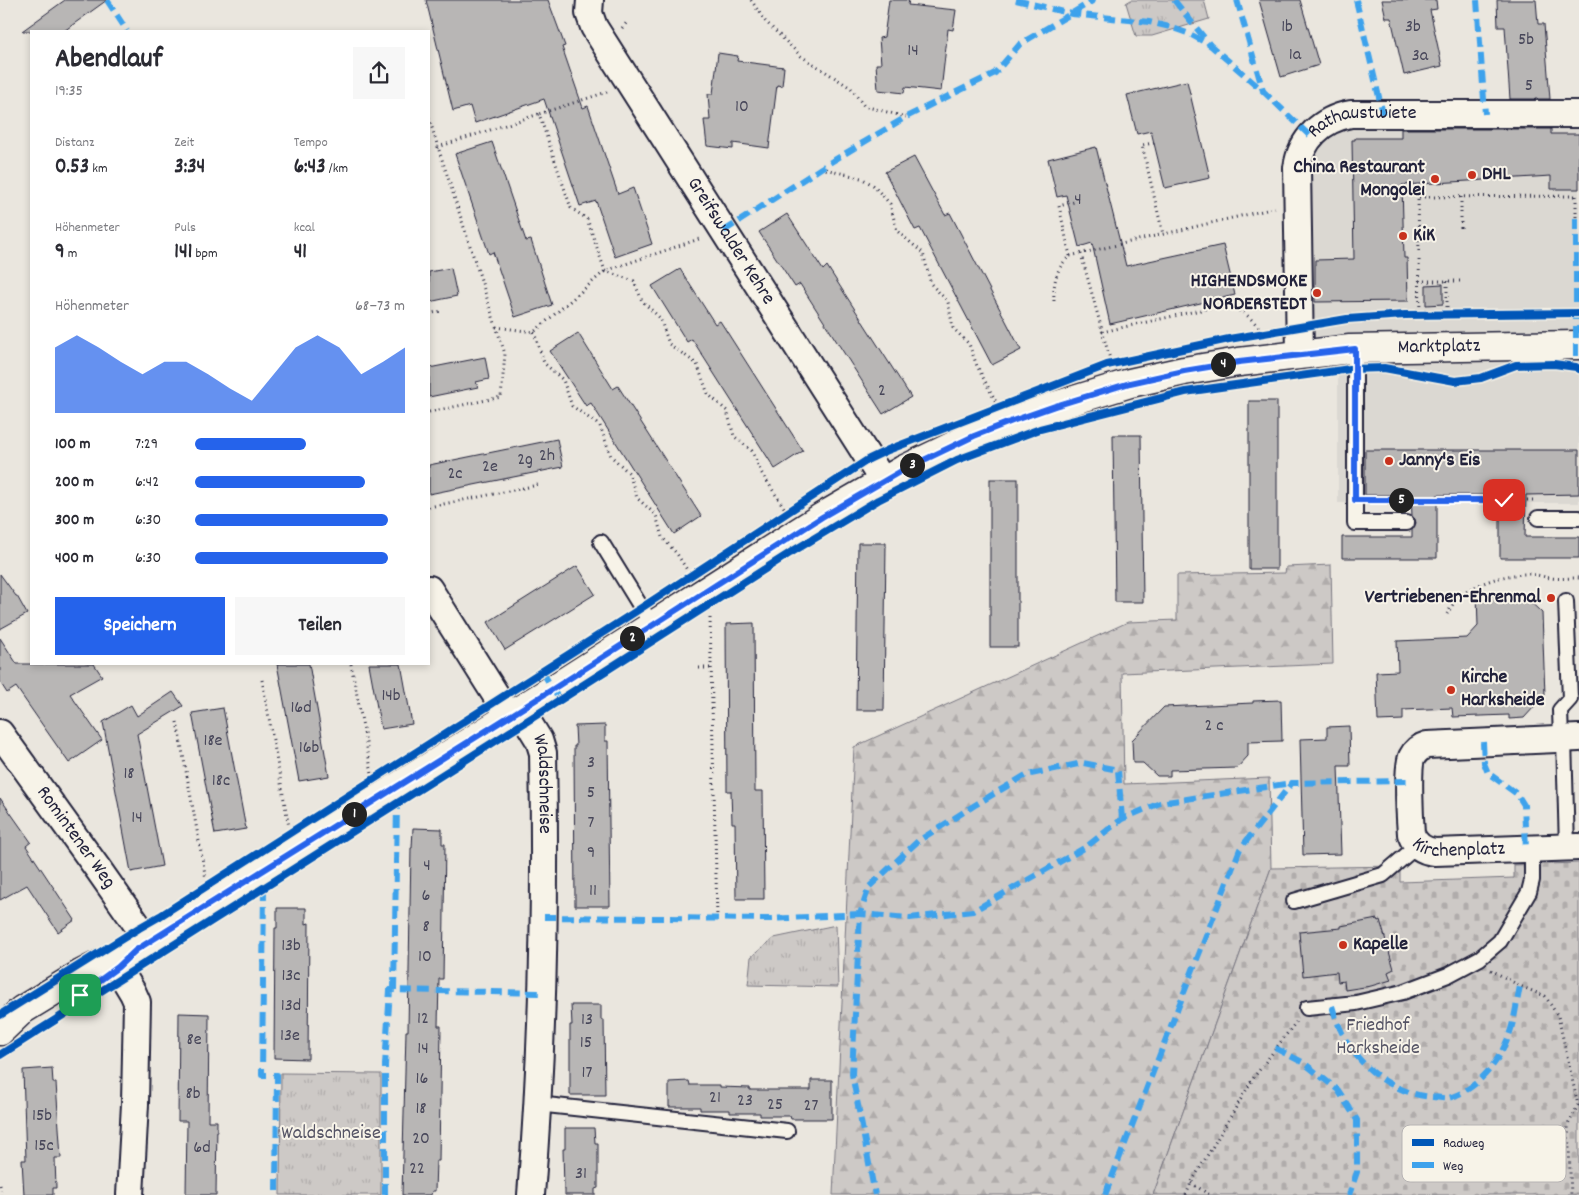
<!DOCTYPE html>
<html lang="de">
<meta charset="utf-8">
<style>
body{margin:0;font-family:Dekko,sans-serif;background:#f7f7f7;color:#2b2b33;height:100vh;display:flex;flex-direction:column;font-size:19px;white-space:nowrap}
*{box-sizing:border-box;margin:0}
p{font-size:16px;color:#7c7c81}
.icon{flex:none;width:28px;height:28px;fill:none;stroke:currentColor;stroke-width:2;stroke-linecap:round;stroke-linejoin:round}
.map{position:relative;flex:1;overflow:hidden}
.panel{position:absolute;left:30px;top:30px;width:400px;height:635px;display:flex;flex-direction:column;background:#fff;border-radius:0px;box-shadow:0 2px 8px #0003}
.panel>*{flex:none}
.pin{position:absolute;display:grid;place-items:center;width:42px;height:42px;color:#fff;margin:-21px;border-radius:10px;box-shadow:0 2px 8px #0006}
.km{position:absolute;width:25px;height:25px;margin:-12px;border-radius:50%;background:#222;color:#fff;font-size:14px;line-height:25px;text-align:center}
.round{display:grid;place-items:center;flex:none;width:52px;height:52px;border-radius:0px;background:#f7f7f7}
.summary{display:flex;align-items:center;justify-content:space-between;height:85px;padding:0 25px}
h1{font-size:28px;font-weight:800;line-height:38px}
.figures{display:grid;grid-template-columns:repeat(3,1fr);gap:8px;height:85px;padding:5px 25px}
.figures div{display:grid;align-content:center}
.figures b{font-size:21px;font-weight:800}
.figures small{font-size:14px;font-weight:400}
.figures p{font-size:14px}
.chart{height:140px;padding:10px 25px}
.chart p{display:flex;justify-content:space-between}
.chart svg{width:100%;height:90px;margin-top:5px;fill:#2563eb;opacity:.7}
.primary-button{display:flex;gap:10px;margin-top:auto;padding:10px 25px}
.primary-button a{flex:1;height:58px;border-radius:0px;background:#2563eb;color:#fff;font-size:20px;font-weight:800;line-height:58px;text-align:center}
.primary-button a+a{background:#f7f7f7;color:#2b2b33}
ul{padding:0 25px;list-style:none;font-size:16px}
li{display:grid;grid-template-columns:80px 60px 1fr;align-items:center;height:38px}
li i{height:12px;border-radius:6px;background:#2563eb}
.map>svg:first-child{display:block}
</style>
<div class="map">
<svg width="1579" height="1195" viewBox="0 0 1579 1195">
<defs>
<pattern id="forest-firs" width="22" height="20" patternUnits="userSpaceOnUse" patternTransform="scale(1.25)"><rect width="22" height="20" fill="#cdc9c6"/><path d="M5 1l3.5 6h-7zM16 11l3.5 6h-7z" fill="#b0acab"/></pattern>
<pattern id="cemetery-stones" width="16" height="16" patternUnits="userSpaceOnUse" patternTransform="scale(1.25)"><rect width="16" height="16" fill="#cdc9c6"/><path d="M2 7V4a2 2 0 0 1 4 0v3zM10 15v-3a2 2 0 0 1 4 0v3z" fill="#b0acab"/></pattern>
<pattern id="park-tufts" width="24" height="20" patternUnits="userSpaceOnUse" patternTransform="scale(1.25)"><rect width="24" height="20" fill="#cdc9c6"/><path d="M3 7l-1-3M5 7V3M7 7l1-3M15 17l-1-3M17 17v-4M19 17l1-3" fill="none" stroke="#b0acab"/></pattern>
</defs>
<rect width="100%" height="100%" fill="#eae6de"/>
<filter id="ink" filterUnits="userSpaceOnUse"><feTurbulence type="fractalNoise" baseFrequency=".02" numOctaves="2"/><feDisplacementMap in="SourceGraphic" scale="10" xChannelSelector="R" yChannelSelector="G"/><feConvolveMatrix kernelMatrix="1 2 1 2 8 2 1 2 1" color-interpolation-filters="sRGB"/></filter>
<g filter="url(#ink)">
<polygon fill="#dbd8d2" points="1579,116 1579,503 1338,503 1338,345 1302,345 1299,174 1320,129"/>
<polygon fill="url(#forest-firs)" stroke="#787680" points="1331,565 1333,664 1122,673 1124,784 1269,778 1271,868 1153,1195 833,1195 854,747 1128,622 1177,620 1177,575 1285,573 1286,567"/>
<polygon fill="url(#cemetery-stones)" stroke="#787680" points="1579,863 1579,1195 1153,1195 1271,868 1400,866 1400,882 1514,878 1514,865"/>
<g fill="url(#park-tufts)" stroke="#787680">
<polygon points="1131,0 1204,0 1209,19 1152,36 1136,36 1126,3"/>
<polygon points="836,925 838,987 748,985 751,957 774,938"/>
<polygon points="281,1073 381,1074 381,1195 280,1195"/>
</g>
<g fill="#b8b6b5" stroke="#22223b">
<polygon points="65,0 107,0 64,31 22,31"/>
<polygon points="426,0 548,0 565,46 562,47 583,108 588,106 618,194 633,188 652,244 615,257 596,201 580,206 544,99 475,123 470,106 453,111"/>
<polygon points="889,0 909,0 908,5 956,10 953,30 948,29 941,91 905,87 904,93 878,90 876,64 881,64 879,38 884,37"/>
<polygon points="1259,0 1300,0 1319,65 1281,77"/>
<polygon points="1382,0 1436,0 1437,9 1430,10 1442,66 1404,75 1391,18 1386,18"/>
<polygon points="1497,0 1536,0 1538,24 1544,24 1550,99 1510,99 1505,27 1498,27"/>
<polygon points="718,53 738,56 737,61 784,67 782,86 777,85 769,148 733,143 733,149 707,146 704,120 710,120 708,94 713,94"/>
<polygon points="1187,81 1210,178 1165,188 1151,131 1137,134 1127,95"/>
<polygon points="1401,129 1551,129 1551,134 1579,134 1579,189 1551,189 1551,176 1402,185 1404,258 1407,258 1408,301 1315,302 1315,260 1354,259 1352,140 1355,140 1355,138 1401,138"/>
<polygon points="492,142 526,241 531,240 552,305 515,317 493,252 489,254 455,154"/>
<polygon points="1096,147 1126,266 1223,245 1235,295 1110,324 1092,243 1079,247 1066,195 1057,197 1048,159"/>
<polygon points="914,157 945,215 950,213 1021,350 992,365 920,228 915,230 885,172"/>
<polygon points="787,214 823,270 827,266 911,397 883,414 800,284 795,287 759,232"/>
<polygon points="451,268 457,296 429,302 429,272"/>
<polygon points="680,269 715,324 720,321 803,451 775,469 692,339 687,342 652,286"/>
<polygon points="1443,284 1443,304 1426,305 1426,285"/>
<polygon points="578,333 613,389 618,386 701,516 674,534 591,403 586,406 550,351"/>
<polygon points="485,357 489,379 476,382 478,387 429,397 429,368"/>
<rect x="1249" y="401" width="28" height="168"/>
<polygon points="1113,435 1141,435 1143,602 1115,602"/>
<polygon points="557,439 563,467 429,494 429,465"/>
<polygon points="1365,450 1579,450 1579,494 1526,495 1525,537 1579,537 1579,558 1500,558 1500,495 1437,495 1437,558 1342,558 1342,537 1412,537 1412,530 1416,523 1415,519 1412,516 1411,495 1365,495"/>
<rect x="990" y="479" width="28" height="168"/>
<polygon points="858,543 886,543 884,710 856,710"/>
<polygon points="577,566 595,594 505,650 488,622"/>
<polygon points="0,574 16,596 17,596 27,614 0,629"/>
<polygon points="1520,592 1542,613 1545,695 1524,718 1509,719 1509,715 1453,717 1452,708 1403,710 1403,720 1378,721 1376,672 1398,671 1397,641 1467,638 1478,626 1477,593"/>
<polygon points="754,623 755,791 763,791 764,899 736,899 735,823 732,823 731,791 727,791 726,624"/>
<polygon points="0,638 17,664 94,664 102,676 70,694 102,740 69,763 16,687 7,693 0,682"/>
<polygon points="277,664 309,664 329,776 299,781"/>
<polygon points="369,664 401,664 412,724 381,729"/>
<polygon points="173,692 183,706 137,734 162,866 131,872 103,722 131,705 137,716"/>
<polygon points="1281,700 1282,741 1248,742 1248,756 1237,768 1170,770 1170,776 1157,776 1143,763 1133,763 1132,740 1164,707 1253,703 1253,701"/>
<polygon points="223,708 246,829 215,834 192,713"/>
<polygon points="605,725 605,741 608,741 610,906 575,906 574,746 576,746 575,726"/>
<polygon points="1349,726 1350,766 1338,766 1341,854 1303,855 1300,739 1327,738 1327,727"/>
<polygon points="0,798 31,842 26,846 75,920 58,932 27,885 0,900"/>
<polygon points="413,828 442,829 442,844 445,844 443,979 439,979 438,1026 441,1026 439,1161 436,1161 435,1191 432,1191 431,1195 402,1195 406,1031 408,1031 411,848 412,848"/>
<polygon points="277,908 306,908 306,924 309,923 308,1059 274,1058 275,928 277,928"/>
<polygon points="1377,919 1378,921 1380,920 1394,969 1388,972 1391,980 1371,986 1345,990 1344,981 1338,982 1337,972 1303,976 1299,932 1341,928 1341,926"/>
<polygon points="571,1005 601,1005 601,1020 604,1020 605,1095 570,1095 570,1025 572,1025"/>
<polygon points="179,1013 209,1014 208,1121 217,1121 216,1195 186,1195 187,1121 178,1121"/>
<polygon points="52,1068 53,1083 56,1083 61,1158 55,1158 56,1188 53,1188 53,1195 24,1195 22,1160 26,1160 23,1070"/>
<polygon points="811,1080 832,1080 832,1119 791,1119 790,1116 760,1116 760,1113 730,1113 730,1110 700,1110 700,1107 669,1107 669,1082 689,1081 690,1085 720,1085 720,1087 750,1088 750,1090 811,1090"/>
<polygon points="565,1128 594,1128 595,1143 598,1143 598,1188 595,1189 595,1195 565,1195 565,1189 564,1189 563,1149 565,1149"/>
</g>
<g fill="none" stroke-linecap="round" stroke-linejoin="round">
<defs>
<g id="service">
<polyline points="1355,349 1355,523 1407,523"/>
<polyline points="1538,518 1579,518"/>
<polyline points="601,542 652,625"/>
<polyline points="1561,739 1560,710 1570,699 1566,601"/>
<polyline points="1564,739 1567,848"/>
<polyline points="1294,901 1383,875 1418,845"/>
<polyline points="1307,1008 1356,1003 1403,992 1448,975 1480,958 1500,941 1529,892 1532,880 1532,849"/>
<polyline points="537,1104 787,1131"/>
</g>
<g id="minor">
<path id="s1" d="M590,0L589,13L594,27L883,481"/>
<path id="s2" d="M1300,355L1297,168C1301,139 1322,119 1351,114H1579"/>
<polyline points="429,589 509,716"/>
<path id="s3" d="M520,709L539,740L543,753C546,901 543,1048 531,1195"/>
<path id="s4" d="M0,733L98,869L150,943"/>
<path id="s5" d="M1579,738L1427,745C1420,747 1415,751 1412,757C1407,767 1410,820 1411,834C1415,845 1423,851 1435,852L1579,847"/>
<polyline points="112,958 133,993 137,1002 135,1104 130,1195"/>
</g>
<g id="secondary">
<path id="s6" d="M0,1031L22,1010L81,974L112,958L136,950L150,943L553,689L822,517L903,470L974,436L1055,406L1130,383L1184,371L1239,362L1350,349L1579,345"/>
</g>
</defs>
<use href="#service" stroke="#22223b" stroke-width="18"/>
<use href="#minor" stroke="#22223b" stroke-width="30"/>
<use href="#secondary" stroke="#22223b" stroke-width="31"/>
<g stroke="#22223b" stroke-width="3" stroke-dasharray="1 4" stroke-linecap="butt">
<polyline points="751,0 765,21 801,56 851,88 864,106 906,117"/>
<polyline points="622,28 628,21"/>
<polyline points="607,92 539,114 571,208 587,219 605,271 634,281 642,301 660,318 669,344 697,364 708,394 727,411 734,436 752,451 761,472 787,512"/>
<polyline points="429,118 438,147 539,114"/>
<polyline points="1154,143 1142,145 1163,234"/>
<polyline points="821,168 861,178 873,185 890,204 897,231 923,253 931,284 948,302 953,328 969,344 977,366 996,402"/>
<polyline points="1576,196 1576,218"/>
<polyline points="1461,197 1461,230"/>
<polyline points="1081,254 1111,363"/>
<polyline points="1070,256 1059,206 1074,202"/>
<polyline points="1419,281 1462,281"/>
<polyline points="1447,281 1447,315"/>
<path d="M1054,301C1053,284 1056,267 1070,256L1275,208"/>
<polyline points="429,314 441,311"/>
<polyline points="1420,316 1418,197 1579,196"/>
<polyline points="496,327 534,332 605,271 702,238"/>
<polyline points="534,332 544,363 563,380 572,406 600,426 611,456 629,473 637,498 656,515 662,537 677,554 689,573"/>
<path d="M1102,332L1214,307C1242,307 1246,313 1264,333"/>
<polyline points="429,412 501,397 505,354 438,147"/>
<polyline points="1372,500 1533,500"/>
<polyline points="429,507 538,485"/>
<path d="M1447,614C1450,609 1454,602 1458,598C1475,583 1505,574 1528,574C1536,574 1544,577 1551,578C1561,579 1570,578 1579,578"/>
<polyline points="710,618 717,918"/>
<polyline points="351,664 372,774"/>
<polyline points="699,668 711,668"/>
<polyline points="262,680 289,827"/>
<polyline points="177,722 206,879"/>
<polyline points="1491,970 1520,986 1545,996 1558,1016 1578,1105 1568,1125 1571,1195"/>
<polyline points="1191,1183 1210,1195"/>
<polyline points="0,1185 1,1195"/>
<polyline points="1186,1195 1191,1183 1254,1077 1296,1022"/>
</g>
<use href="#service" stroke="#f7f3e8" stroke-width="14"/>
<use href="#minor" stroke="#f7f3e8" stroke-width="26"/>
<use href="#secondary" stroke="#f7f3e8" stroke-width="28"/>
<g stroke="#3ea2ec" stroke-width="6" stroke-dasharray="12 6" stroke-linecap="butt">
<polyline points="107,0 127,31"/>
<polyline points="1016,0 1072,14 1149,22 1170,27 1190,34 1210,45"/>
<polyline points="1174,0 1210,45 1263,91 1310,136"/>
<polyline points="1237,0 1263,91"/>
<polyline points="1356,0 1383,114"/>
<polyline points="1477,0 1485,114"/>
<polyline points="1576,218 1576,367"/>
<polyline points="724,231 821,168 906,117 995,73 1020,44 1094,0"/>
<polyline points="542,671 560,701"/>
<polyline points="1483,742 1484,763 1488,773 1517,794 1524,805 1526,849"/>
<polyline points="1122,819 1118,770 1083,763 1026,775 975,805 918,841 869,887 860,914 910,918 973,911 1086,847 1122,819 1160,803 1292,783"/>
<polyline points="264,888 262,1075 277,1075 276,1195"/>
<polyline points="544,917 770,919 860,914 852,1074 875,1195"/>
<polyline points="394,990 397,804"/>
<path d="M1332,1006C1337,1022 1343,1038 1353,1051C1371,1076 1402,1095 1433,1097C1437,1097 1443,1099 1448,1098C1473,1092 1495,1067 1505,1045C1514,1026 1516,1006 1520,986"/>
<polyline points="1275,1048 1304,1063 1338,1090 1357,1120 1357,1172 1349,1195"/>
<polyline points="385,1195 385,1065 390,990 542,993"/>
<polyline points="1105,1195 1240,849 1292,783 1410,781"/>
</g>
<defs>
<g id="cycleway">
<polyline points="0,1015 139,928 160,916 635,612 869,459 888,450 1107,365 1229,339 1347,319 1405,315 1579,313"/>
<polyline points="0,1055 527,721 790,553 878,500 957,460 1040,429 1185,392 1350,369 1384,368 1455,381 1481,378 1516,365 1554,364 1576,367 1579,369"/>
</g>
</defs>
<use href="#cycleway" stroke="#f7f3e8" stroke-width="11"/>
<use href="#cycleway" stroke="#0057b8" stroke-width="8"/>
</g>
</g>
<g fill="none" stroke-linecap="round" stroke-linejoin="round" filter="url(#ink)">
<defs>
<polyline id="route" points="80,995 118,967 136,950 553,689 822,517 903,470 974,436 1015,420 1055,406 1130,383 1184,371 1239,362 1355,349 1355,500 1504,500"/>
</defs>
<use href="#route" stroke="#fff" stroke-width="10"/>
<use href="#route" stroke="#2563eb" stroke-width="6"/>
</g>
<g fill="#c8321e" stroke="#f7f3e8" stroke-width="2">
<circle cx="1472" cy="175" r="5"/>
<circle cx="1435" cy="179" r="5"/>
<circle cx="1403" cy="236" r="5"/>
<circle cx="1317" cy="293" r="5"/>
<circle cx="1389" cy="461" r="5"/>
<circle cx="1551" cy="598" r="5"/>
<circle cx="1451" cy="690" r="5"/>
<circle cx="1343" cy="945" r="5"/>
</g>
<g text-anchor="middle" dominant-baseline="central" stroke-width="4" stroke-linejoin="round" paint-order="stroke">
<g font-size="18" fill="#48475a">
<text x="1287" y="27">1b</text>
<text x="1413" y="27">3b</text>
<text x="1526" y="40">5b</text>
<text x="913" y="51">14</text>
<text x="1295" y="55">1a</text>
<text x="1420" y="56">3a</text>
<text x="1529" y="86">5</text>
<text x="742" y="107">10</text>
<text x="1078" y="200">4</text>
<text x="882" y="391">2</text>
<text x="547" y="456">2h</text>
<text x="525" y="460">2g</text>
<text x="490" y="467">2e</text>
<text x="455" y="474">2c</text>
<text x="391" y="696">14b</text>
<text x="301" y="708">16d</text>
<text x="1214" y="726">2 c</text>
<text x="213" y="741">18e</text>
<text x="309" y="748">16b</text>
<text x="591" y="763">3</text>
<text x="129" y="774">18</text>
<text x="221" y="781">18c</text>
<text x="591" y="793">5</text>
<text x="137" y="818">14</text>
<text x="591" y="823">7</text>
<text x="591" y="853">9</text>
<text x="427" y="866">4</text>
<text x="593" y="891">11</text>
<text x="426" y="896">6</text>
<text x="426" y="927">8</text>
<text x="291" y="946">13b</text>
<text x="425" y="957">10</text>
<text x="291" y="976">13c</text>
<text x="291" y="1006">13d</text>
<text x="423" y="1019">12</text>
<text x="587" y="1020">13</text>
<text x="290" y="1036">13e</text>
<text x="194" y="1040">8e</text>
<text x="586" y="1043">15</text>
<text x="423" y="1049">14</text>
<text x="587" y="1073">17</text>
<text x="422" y="1079">16</text>
<text x="193" y="1094">8b</text>
<text x="715" y="1098">21</text>
<text x="745" y="1101">23</text>
<text x="775" y="1105">25</text>
<text x="811" y="1106">27</text>
<text x="421" y="1109">18</text>
<text x="42" y="1116">15b</text>
<text x="421" y="1139">20</text>
<text x="44" y="1146">15c</text>
<text x="202" y="1148">6d</text>
<text x="417" y="1169">22</text>
<text x="581" y="1174">31</text>
</g>
<g font-size="20" fill="#22223b" stroke="#f7f3e8">
<text stroke="none"><textPath href="#s2" startOffset="279">Rathaustwiete</textPath></text>
<text stroke="none"><textPath href="#s1" startOffset="282">Greifswalder Kehre</textPath></text>
<text stroke="none"><textPath href="#s6" startOffset="1620">Marktplatz</textPath></text>
<text stroke="none"><textPath href="#s3" startOffset="81">Waldschneise</textPath></text>
<text stroke="none"><textPath href="#s4" startOffset="129">Romintener Weg</textPath></text>
<text stroke="none"><textPath href="#s5" startOffset="304">Kirchenplatz</textPath></text>
</g>
<g font-size="20" font-weight="bold" fill="#22223b" stroke="#f7f3e8" text-anchor="start">
<text x="1425" y="168" text-anchor="end">China Restaurant<tspan x="1425" dy="23">Mongolei</tspan></text>
<text x="1482" y="175">DHL</text>
<text x="1413" y="236">KiK</text>
<text x="1307" y="282" text-anchor="end">HIGHENDSMOKE<tspan x="1307" dy="23">NORDERSTEDT</tspan></text>
<text x="1399" y="461">Janny's Eis</text>
<text x="1541" y="598" text-anchor="end">Vertriebenen-Ehrenmal</text>
<text x="1461" y="678">Kirche<tspan x="1461" dy="23">Harksheide</tspan></text>
<text x="1353" y="945">Kapelle</text>
</g>
<g font-size="20" fill="#555465" stroke="#f7f3e8">
<text x="1378" y="1026">Friedhof<tspan x="1378" dy="23">Harksheide</tspan></text>
<text x="331" y="1134">Waldschneise</text>
</g>
</g>
<rect x="1402" y="1125" width="164" height="57" rx="8" fill="#f7f3e8" stroke="#b7b4b4" stroke-width="1"/>
<rect x="1412" y="1139" width="22" height="7" fill="#0057b8"/>
<rect x="1412" y="1162" width="22" height="6" fill="#3ea2ec"/>
<g font-size="14" fill="#22223b">
<text x="1443" y="1147">Radweg</text>
<text x="1443" y="1170">Weg</text>
</g>
</svg>
<div class="pin" style="left:80px;top:995px;background:#1e9e55"><svg class="icon" aria-label="arrive" viewBox="0 0 24 24"><path d="M6 21V4h12l-3 4 3 4H6"/></svg></div>
<div class="pin" style="left:1504px;top:500px;background:#d93025"><svg class="icon" aria-label="check" viewBox="0 0 24 24"><path d="M5 12l5 5 9-10"/></svg></div>
<b class="km" style="left:354px;top:814px">1</b>
<b class="km" style="left:632px;top:638px">2</b>
<b class="km" style="left:912px;top:465px">3</b>
<b class="km" style="left:1223px;top:364px">4</b>
<b class="km" style="left:1401px;top:500px">5</b>
<section class="panel">
<div class="summary"><div><h1>Abendlauf</h1><p>19:35</p></div><a class="round"><svg class="icon" aria-label="share" viewBox="0 0 24 24"><path d="M12 15V3M7 8l5-5 5 5M5 13v7h14v-7"/></svg></a></div>
<div class="figures">
<div><p>Distanz</p><b>0.53<small> km</small></b></div>
<div><p>Zeit</p><b>3:34</b></div>
<div><p>Tempo</p><b>6:43<small> /km</small></b></div>
</div>
<div class="figures">
<div><p>Höhenmeter</p><b>9<small> m</small></b></div>
<div><p>Puls</p><b>141<small> bpm</small></b></div>
<div><p>kcal</p><b>41</b></div>
</div>
<div class="chart"><p><span>Höhenmeter</span>68–73 m</p>
<svg viewBox="0 0 160 44" preserveAspectRatio="none"><path d="M0 44V12L10 6L20 12L30 19L40 25L50 19L60 19L70 25L80 32L90 38L100 25L110 12L120 6L130 12L140 25L150 19L160 12V44z"/></svg>
</div>
<ul>
<li><b>100 m</b>7:29<i style="width:53%"></i></li>
<li><b>200 m</b>6:42<i style="width:81%"></i></li>
<li><b>300 m</b>6:30<i style="width:92%"></i></li>
<li><b>400 m</b>6:30<i style="width:92%"></i></li>
</ul>
<div class="primary-button"><a>Speichern</a><a>Teilen</a></div>
</section>
</div>
